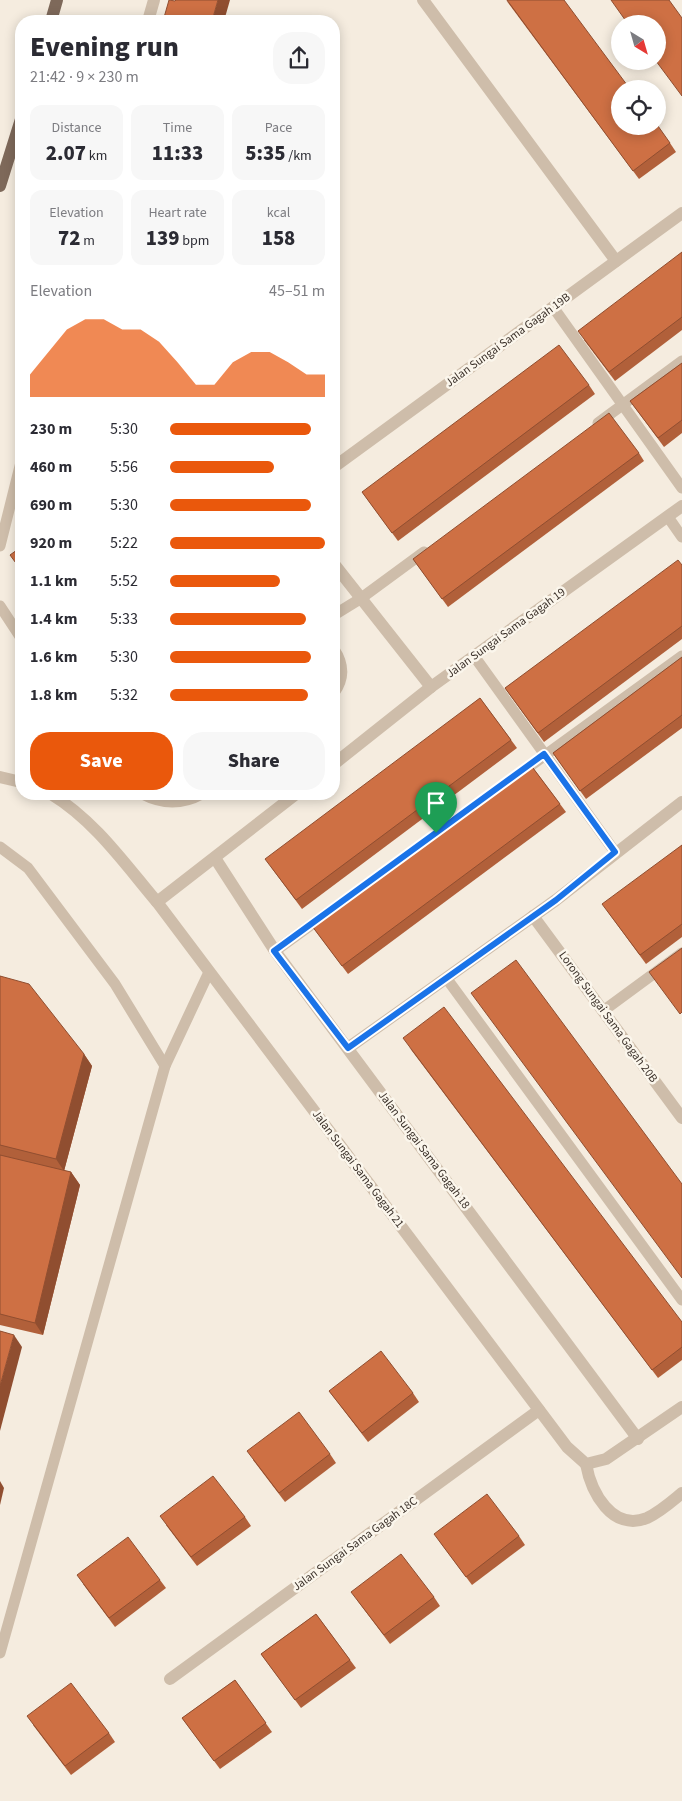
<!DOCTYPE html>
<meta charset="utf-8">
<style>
body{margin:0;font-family:"Source Sans 3",sans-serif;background:#f7f7f7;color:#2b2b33;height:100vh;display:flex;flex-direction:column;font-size:19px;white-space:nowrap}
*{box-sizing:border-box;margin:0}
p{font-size:16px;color:#7c7c81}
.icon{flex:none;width:28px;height:28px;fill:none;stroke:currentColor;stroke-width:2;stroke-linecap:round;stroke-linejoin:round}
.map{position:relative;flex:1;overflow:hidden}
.sheet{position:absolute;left:15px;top:15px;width:325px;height:785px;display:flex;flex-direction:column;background:#fff;border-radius:20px;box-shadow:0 2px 12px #0003}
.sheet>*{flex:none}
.needle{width:32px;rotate:143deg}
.controls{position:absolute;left:611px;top:15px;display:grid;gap:10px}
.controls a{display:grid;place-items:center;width:55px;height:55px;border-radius:50%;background:#fff;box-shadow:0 2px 12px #0003;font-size:25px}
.pin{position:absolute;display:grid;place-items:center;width:42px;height:42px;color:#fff;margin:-51px -21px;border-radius:50% 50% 50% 0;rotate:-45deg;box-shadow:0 0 5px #0007}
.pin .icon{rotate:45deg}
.round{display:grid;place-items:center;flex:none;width:52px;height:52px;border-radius:20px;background:#f7f7f7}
.summary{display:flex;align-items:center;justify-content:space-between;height:85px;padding:0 15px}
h1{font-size:28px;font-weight:800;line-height:38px}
.metrics{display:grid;grid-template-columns:repeat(3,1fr);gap:8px;height:85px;padding:5px 15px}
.metrics div{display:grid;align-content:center;border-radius:12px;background:#f7f7f7;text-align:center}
.metrics b{font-size:21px;font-weight:800}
.metrics small{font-size:14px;font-weight:400}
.metrics p{font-size:14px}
.chart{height:140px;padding:10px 15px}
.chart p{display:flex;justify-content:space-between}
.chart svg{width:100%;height:90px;margin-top:5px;fill:#ea580c;opacity:.7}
.button{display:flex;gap:10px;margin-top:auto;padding:10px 15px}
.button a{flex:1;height:58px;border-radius:20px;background:#ea580c;color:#fff;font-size:20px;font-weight:800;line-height:58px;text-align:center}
.button a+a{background:#f7f7f7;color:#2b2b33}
ul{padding:0 15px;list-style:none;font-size:16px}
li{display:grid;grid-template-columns:80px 60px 1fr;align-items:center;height:38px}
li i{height:12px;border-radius:6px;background:#ea580c}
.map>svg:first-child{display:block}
</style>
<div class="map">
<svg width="682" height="1801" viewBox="0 0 682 1801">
<rect width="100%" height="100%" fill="#f5ecdf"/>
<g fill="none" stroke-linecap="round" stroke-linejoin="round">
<g stroke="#cebdaa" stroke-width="11">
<polyline points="553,307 682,488"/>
<polyline points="598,423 682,361"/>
<polyline points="668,517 682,537"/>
<polyline points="0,546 21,462"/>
<polyline points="0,606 21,638"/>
<polyline points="334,615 360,599 424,552"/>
<path d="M334,649C344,664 345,678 334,693"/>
<polyline points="474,656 615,852"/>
<path d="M142,794C163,805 182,805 202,794"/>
<polyline points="0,847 28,868 115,984 165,1066"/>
<polyline points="275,951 682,656"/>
<polyline points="447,979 682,1300"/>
<polyline points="603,1011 682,953"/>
<polyline points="0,1653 165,1066 209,972"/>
</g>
<g stroke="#cebdaa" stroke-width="12">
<polyline points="423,0 616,261"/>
<polyline points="148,21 154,0"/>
<polyline points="334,467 682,213"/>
<polyline points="334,564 431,687"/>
<polyline points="334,764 431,687 682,506"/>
<polyline points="0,777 21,782"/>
<path d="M51,794C95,821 124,863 157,902L567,1447L586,1464L606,1459L682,1407"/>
<polyline points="215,858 275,951 638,1439"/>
<polyline points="157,902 296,794"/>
<polyline points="533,916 682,1118"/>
<polyline points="348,1048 556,900 682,802"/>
<path d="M586,1464C591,1492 612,1532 647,1518C660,1512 671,1502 682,1493"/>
<polyline points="170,1679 539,1410"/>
</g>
<g stroke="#7e695a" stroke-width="12">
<polyline points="51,21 57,0"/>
<polyline points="0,186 21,119"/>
</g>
</g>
<g fill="#b1603a">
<polygon points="506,0 670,143 676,152 639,179"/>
<polygon points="682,252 682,330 615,381 584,340"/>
<polygon points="682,363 682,433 664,447 630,401"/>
<polygon points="589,385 595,394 398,541 362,492"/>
<polygon points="639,453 644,461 448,607 413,559"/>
<polygon points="682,565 682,639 544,742 505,688"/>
<polygon points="682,657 682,728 586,799 553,753"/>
<polygon points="480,698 517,748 302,909 271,867"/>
<polygon points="530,764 566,812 348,974 312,926"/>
<polygon points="682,845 682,937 646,964 608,912"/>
<polygon points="0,976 84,1054 92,1066 64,1171 71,1172 80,1185 43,1335 0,1325"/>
<polygon points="409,1047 682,1322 682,1360 658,1378"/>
<polygon points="329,1391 413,1393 419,1402 368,1442"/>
<polygon points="330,1454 336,1463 285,1502 253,1460"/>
<polygon points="245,1517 251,1526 197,1566 166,1525"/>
<polygon points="519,1536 525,1545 472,1585 440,1542"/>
<polygon points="160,1580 166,1588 115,1627 83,1584"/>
<polygon points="434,1597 440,1606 390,1644 357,1600"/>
<polygon points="316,1614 356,1668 301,1708 261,1654"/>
<polygon points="235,1680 272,1732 220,1769 182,1718"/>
<polygon points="33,1725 109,1733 115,1742 71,1775"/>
</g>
<g fill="#904e30">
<polygon points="218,0 230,0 224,21 212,21"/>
<polygon points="84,1054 92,1066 64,1171 56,1159"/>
<polygon points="71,1172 80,1185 43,1335 35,1323"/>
<polygon points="14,1335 22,1347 0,1431 0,1386"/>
<polygon points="0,1481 4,1488 0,1505"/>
</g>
<g fill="#ce7044" stroke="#904e30">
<polygon points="169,0 175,1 176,0 218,0 212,21 163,21"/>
<polygon points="507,0 564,0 630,89 620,89 620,126 658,126 670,143 633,171"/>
<polygon points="611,0 669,0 682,18 682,96 656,61 658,61 658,24 628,24"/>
<polygon points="682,252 682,317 609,372 578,331"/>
<polygon points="559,345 589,385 392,533 362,492"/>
<polygon points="682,363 682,420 658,438 630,401"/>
<polygon points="609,413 639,453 442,599 413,559"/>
<polygon points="21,547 21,570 10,555"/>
<polygon points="678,560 682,565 682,626 538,733 505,688"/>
<polygon points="682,657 682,715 580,791 553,753"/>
<polygon points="480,698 511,740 296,900 265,859"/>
<polygon points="530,764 560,804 342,966 312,926"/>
<polygon points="682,845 682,924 640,955 602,904"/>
<polygon points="682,948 682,1012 680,1014 649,972"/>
<polygon points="516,960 682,1184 682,1278 471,993"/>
<polygon points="0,976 29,984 84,1054 56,1159 0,1145"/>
<polygon points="444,1007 682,1322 682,1347 652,1370 403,1038"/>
<polygon points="0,1155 71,1172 35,1323 0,1314"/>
<polygon points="0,1331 14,1335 0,1386"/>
<polygon points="381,1351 413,1393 362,1433 329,1391"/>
<polygon points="299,1412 330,1454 279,1493 247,1451"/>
<polygon points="213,1476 245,1517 191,1557 160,1516"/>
<polygon points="487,1494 519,1536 466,1577 434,1534"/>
<polygon points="128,1537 160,1580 109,1618 77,1575"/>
<polygon points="401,1554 434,1597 384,1635 351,1592"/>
<polygon points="316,1614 350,1660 295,1700 261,1654"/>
<polygon points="235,1680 266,1723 214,1761 182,1718"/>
<polygon points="71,1683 109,1733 65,1766 27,1716"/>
</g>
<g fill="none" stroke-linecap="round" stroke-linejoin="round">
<defs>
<polygon id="route" points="544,754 615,852 556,900 348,1048 274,951"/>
</defs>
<use href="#route" stroke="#fff" stroke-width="10"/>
<use href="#route" stroke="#1a73e8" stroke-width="6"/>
</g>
<g text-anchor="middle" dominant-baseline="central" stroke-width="5" stroke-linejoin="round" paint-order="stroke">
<g font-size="12" fill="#3b312a" stroke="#fbf6ec">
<text transform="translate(508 340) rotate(-36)">Jalan Sungai Sama Gagah 19B</text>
<text transform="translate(506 633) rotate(-36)">Jalan Sungai Sama Gagah 19</text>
<text transform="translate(608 1017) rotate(54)">Lorong Sungai Sama Gagah 20B</text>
<text transform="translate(424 1150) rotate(53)">Jalan Sungai Sama Gagah 18</text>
<text transform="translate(358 1169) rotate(53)">Jalan Sungai Sama Gagah 21</text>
<text transform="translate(355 1544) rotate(-36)">Jalan Sungai Sama Gagah 18C</text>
</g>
</g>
</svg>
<div class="controls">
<a><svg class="needle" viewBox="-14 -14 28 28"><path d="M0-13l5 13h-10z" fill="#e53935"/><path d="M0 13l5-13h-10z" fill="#7c7c81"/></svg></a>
<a><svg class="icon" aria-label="locate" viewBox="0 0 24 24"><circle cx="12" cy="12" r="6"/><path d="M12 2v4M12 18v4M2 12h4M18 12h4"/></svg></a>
</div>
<div class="pin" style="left:436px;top:833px;background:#1e9e55"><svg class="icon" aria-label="arrive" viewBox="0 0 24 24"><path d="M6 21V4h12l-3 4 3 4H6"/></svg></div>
<section class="sheet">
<div class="summary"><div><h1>Evening run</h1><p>21:42 · 9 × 230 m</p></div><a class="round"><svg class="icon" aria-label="share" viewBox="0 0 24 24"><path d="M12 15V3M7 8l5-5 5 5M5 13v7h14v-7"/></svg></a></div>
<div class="metrics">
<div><p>Distance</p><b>2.07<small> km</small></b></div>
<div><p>Time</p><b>11:33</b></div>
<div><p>Pace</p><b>5:35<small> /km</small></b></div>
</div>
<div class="metrics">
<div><p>Elevation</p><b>72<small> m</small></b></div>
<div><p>Heart rate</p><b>139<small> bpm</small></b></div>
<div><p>kcal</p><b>158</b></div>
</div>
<div class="chart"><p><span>Elevation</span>45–51 m</p>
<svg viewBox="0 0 160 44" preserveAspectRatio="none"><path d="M0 44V33L10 22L20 11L30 6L40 6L50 11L60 11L70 17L80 27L90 38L100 38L110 27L120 22L130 22L140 27L150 33L160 33V44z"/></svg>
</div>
<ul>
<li><b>230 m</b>5:30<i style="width:91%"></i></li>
<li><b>460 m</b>5:56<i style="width:67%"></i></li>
<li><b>690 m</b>5:30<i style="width:91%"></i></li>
<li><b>920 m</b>5:22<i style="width:100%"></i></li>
<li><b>1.1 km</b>5:52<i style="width:71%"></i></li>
<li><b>1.4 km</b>5:33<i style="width:88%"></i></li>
<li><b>1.6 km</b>5:30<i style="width:91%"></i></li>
<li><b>1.8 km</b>5:32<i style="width:89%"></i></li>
</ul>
<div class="button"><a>Save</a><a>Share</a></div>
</section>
</div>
